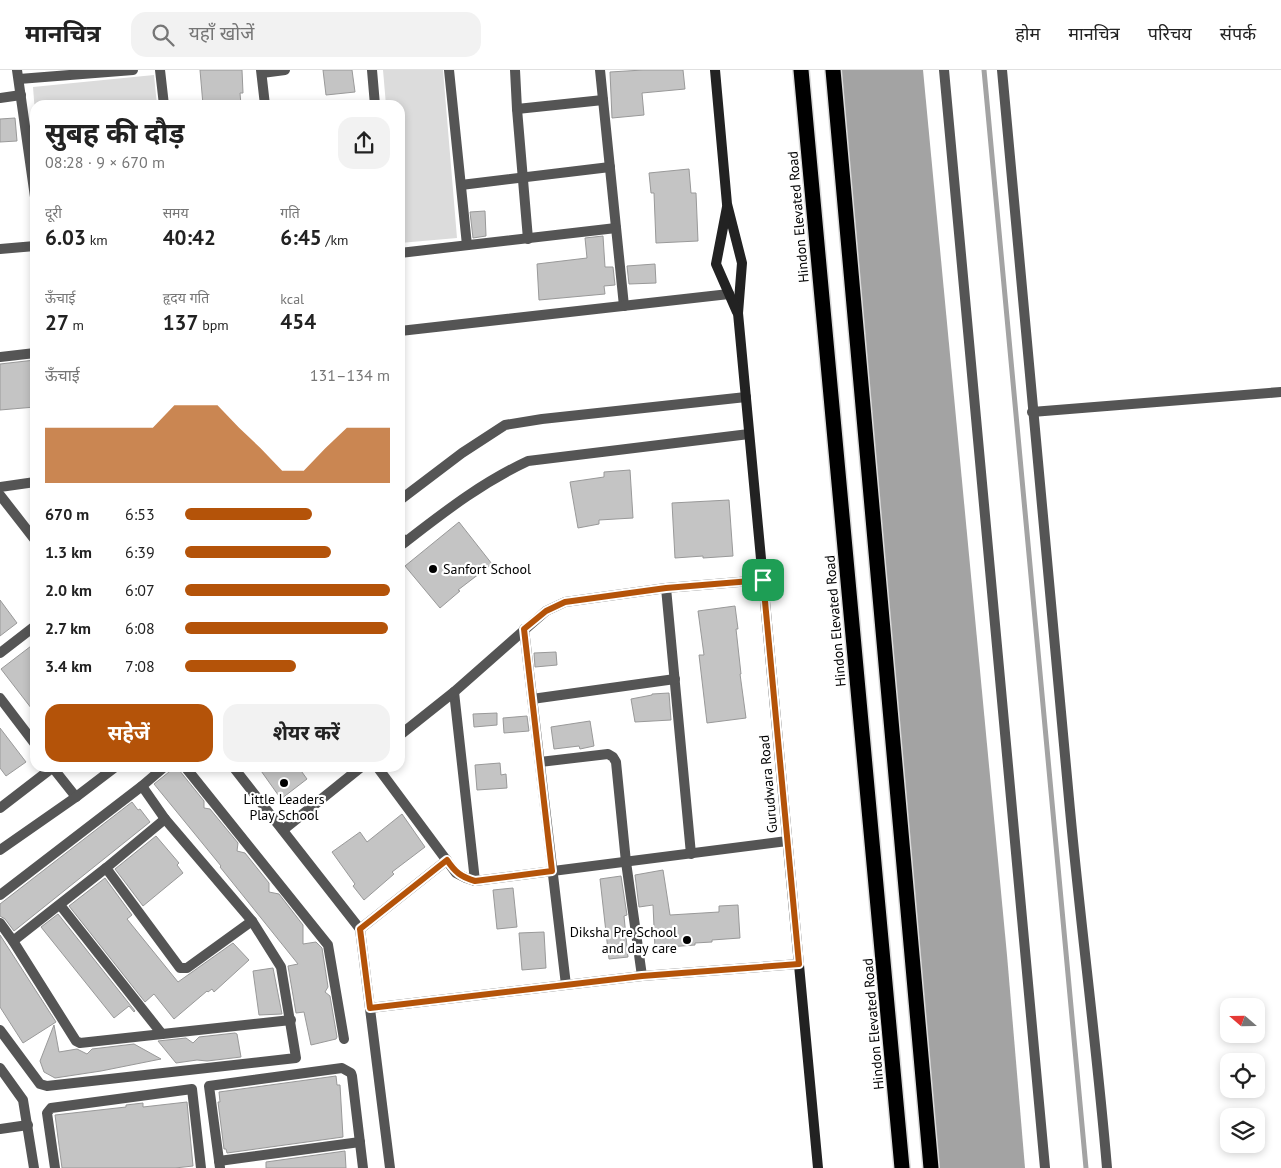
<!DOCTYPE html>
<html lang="hi">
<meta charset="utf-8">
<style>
body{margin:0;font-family:"PT Sans","Noto Sans Devanagari",sans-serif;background:#f2f2f2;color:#222;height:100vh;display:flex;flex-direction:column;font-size:19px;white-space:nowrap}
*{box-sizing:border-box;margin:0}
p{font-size:16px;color:#767676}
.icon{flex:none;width:28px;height:28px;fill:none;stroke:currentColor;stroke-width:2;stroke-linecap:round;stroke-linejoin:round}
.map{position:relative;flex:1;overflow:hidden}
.side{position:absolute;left:30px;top:30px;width:375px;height:672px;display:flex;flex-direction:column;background:#fff;border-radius:15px;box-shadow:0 2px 8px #0003}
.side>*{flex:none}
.needle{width:32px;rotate:290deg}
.buttons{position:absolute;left:1220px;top:928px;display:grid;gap:10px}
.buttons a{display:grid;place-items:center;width:45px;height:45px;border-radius:10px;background:#fff;box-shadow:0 2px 8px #0003;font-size:25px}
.pin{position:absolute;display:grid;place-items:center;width:42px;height:42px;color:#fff;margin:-21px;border-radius:10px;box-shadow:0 2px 8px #0006}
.round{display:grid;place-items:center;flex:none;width:52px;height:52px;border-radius:15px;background:#f2f2f2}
.overview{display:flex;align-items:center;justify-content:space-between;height:85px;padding:0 15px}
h1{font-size:28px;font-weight:700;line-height:38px}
.stats{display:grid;grid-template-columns:repeat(3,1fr);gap:8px;height:85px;padding:5px 15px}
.stats div{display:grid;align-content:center}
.stats b{font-size:21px;font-weight:700}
.stats small{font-size:14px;font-weight:400}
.stats p{font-size:14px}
.chart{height:140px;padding:10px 15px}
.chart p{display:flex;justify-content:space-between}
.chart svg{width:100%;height:90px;margin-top:5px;fill:#b45309;opacity:.7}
.cta{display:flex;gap:10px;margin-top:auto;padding:10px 15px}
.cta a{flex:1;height:58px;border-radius:15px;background:#b45309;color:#fff;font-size:20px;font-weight:700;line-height:58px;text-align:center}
.cta a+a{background:#f2f2f2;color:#222}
ul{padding:0 15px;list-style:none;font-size:16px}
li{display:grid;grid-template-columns:80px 60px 1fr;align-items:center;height:38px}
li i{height:12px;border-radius:6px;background:#b45309}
header{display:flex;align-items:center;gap:30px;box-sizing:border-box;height:70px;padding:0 25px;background:#fff;border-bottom:1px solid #e0e0e0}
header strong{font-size:24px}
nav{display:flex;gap:28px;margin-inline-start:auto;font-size:18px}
.search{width:350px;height:45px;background:#f2f2f2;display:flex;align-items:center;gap:12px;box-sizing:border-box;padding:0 18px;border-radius:15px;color:#767676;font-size:19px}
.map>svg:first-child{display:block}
</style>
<header>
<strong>मानचित्र</strong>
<div class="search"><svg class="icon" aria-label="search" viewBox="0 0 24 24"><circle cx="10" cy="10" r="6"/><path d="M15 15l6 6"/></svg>यहाँ खोजें</div>
<nav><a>होम</a><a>मानचित्र</a><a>परिचय</a><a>संपर्क</a></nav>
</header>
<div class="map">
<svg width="1281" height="1098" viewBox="0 0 1281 1098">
<rect width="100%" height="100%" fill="#fff"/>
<g fill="#dcdcdc">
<polygon points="383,0 443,0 457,168 400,173 400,35 386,35"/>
<polygon points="154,5 157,35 35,35 35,43 33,17"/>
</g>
<polygon fill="#a3a3a3" points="835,0 923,0 1007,885 1025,1098 935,1098"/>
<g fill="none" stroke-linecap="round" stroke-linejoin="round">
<polyline stroke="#a3a3a3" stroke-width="5" points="984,0 1086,1098"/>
</g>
<g fill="#c4c4c4" stroke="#999">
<polygon points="200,0 242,0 243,23 240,23 241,35 203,35"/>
<polygon points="323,0 352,0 355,22 326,25"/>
<polygon points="643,0 683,0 685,19 642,23 644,45 612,48 610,2"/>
<polygon points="15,48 17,71 0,72 0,49"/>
<polygon points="689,99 691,123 696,123 698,171 656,173 654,123 651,123 649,103"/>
<polygon points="485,141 486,166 473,168 470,142"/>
<polygon points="603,166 605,197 613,197 615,215 604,216 605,224 539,230 537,194 587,188 585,168"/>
<polygon points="655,194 656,213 629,214 627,196"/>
<polygon points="35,290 35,337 0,340 0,294"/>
<polygon points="630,400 633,448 599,450 599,454 578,458 570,412 604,407 604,402"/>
<polygon points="729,430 733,486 703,488 703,486 675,488 672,433"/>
<polygon points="459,452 492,494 458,520 460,521 440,538 405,496"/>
<polygon points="0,530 17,553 0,566"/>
<polygon points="735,536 738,559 736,559 741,604 740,604 746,648 707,653 699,585 704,585 698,541"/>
<polygon points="35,573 35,643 1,599"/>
<polygon points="556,582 557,595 535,597 534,583"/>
<polygon points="669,623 671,650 635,652 631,629 652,625 652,624"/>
<polygon points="497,643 497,655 474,657 473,644"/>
<polygon points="527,646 529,661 504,663 503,648"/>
<polygon points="590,651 594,676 580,679 579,676 554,679 551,657"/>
<polygon points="0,658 26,692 6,706 0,698"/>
<polygon points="500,693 501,705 506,704 507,718 477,720 475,695"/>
<polygon points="174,698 179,700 204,731 204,738 210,739 238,773 237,781 245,783 269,813 269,822 279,824 303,855 303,874 316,872 322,878 328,917 325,922 330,926 337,967 336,969 311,975 304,942 296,943 288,896 298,894 220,797 221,796 154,714"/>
<polygon points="259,698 299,698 307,709 281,729"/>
<polygon points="132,732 138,740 140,739 150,752 14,861 5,849 0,846 0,834"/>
<polygon points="402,744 425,777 392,802 394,804 364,830 353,816 355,814 332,782 360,762 367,772"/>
<polygon points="156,766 179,793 177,795 183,803 143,836 115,799"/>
<polygon points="663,800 670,845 719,842 719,836 738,835 740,868 712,870 712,872 695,873 695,875 655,878 653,835 639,837 635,805"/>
<polygon points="621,806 627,845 624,846 628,887 609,889 600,809"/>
<polygon points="105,808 132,845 127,849 178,912 233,873 249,890 214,922 212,919 208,922 207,921 174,949 154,924 145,932 69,836"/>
<polygon points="513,818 517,857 497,859 493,820"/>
<polygon points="58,844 135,941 134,942 129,936 114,948 41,857"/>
<polygon points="544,862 546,898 522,900 519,863"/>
<polygon points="0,865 56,952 23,973 0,937"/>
<polygon points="273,898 282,944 259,945 253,901"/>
<polygon points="54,955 59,982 77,979 87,984 92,979 134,974 161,989 101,1001 55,1008 44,1002 40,991"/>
<polygon points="235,963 237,964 241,987 207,991 197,990 176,993 158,971 186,968 193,973 199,967"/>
<polygon points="336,1006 337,1015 340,1015 343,1067 227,1083 226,1079 224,1079 218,1032 220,1032 219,1022"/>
<polygon points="187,1032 193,1096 175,1098 62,1098 55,1045 126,1037 126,1035 143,1033 143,1037"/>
<polygon points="345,1081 346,1098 266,1098 266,1092"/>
</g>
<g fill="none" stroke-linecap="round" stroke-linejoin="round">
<defs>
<g id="motorway">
<polyline points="801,0 902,1098"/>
<polyline points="833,0 931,1098"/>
</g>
</defs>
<use href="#motorway" stroke="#dbdbdb" stroke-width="18"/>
<g stroke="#555" stroke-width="10">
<polyline points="17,0 35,127"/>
<polyline points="160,0 164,35"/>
<polyline points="261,0 265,35"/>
<polyline points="372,0 375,35"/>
<polyline points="449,0 467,175"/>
<polyline points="515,0 517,39 603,30"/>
<polyline points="600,0 624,236"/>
<polyline points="262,3 285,0"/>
<polyline points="19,9 133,0"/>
<polyline points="0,28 21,25"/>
<polyline points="517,39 528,169"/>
<polyline points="461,115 610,97"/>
<polyline points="0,179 35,176"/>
<polyline points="400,183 616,158"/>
<polyline points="400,261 729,224"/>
<polyline points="0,287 35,283"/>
<polyline points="1032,342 1281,322"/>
<polyline points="0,417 35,412"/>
<polyline points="0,425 35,470"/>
<polyline points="400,466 405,472"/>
<polyline points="666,518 691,784"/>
<polyline points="524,559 566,915"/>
<polyline points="0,583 35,556"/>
<polyline points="454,622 475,811"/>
<polyline points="0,628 35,674"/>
<polyline points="532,629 675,609"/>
<polyline points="400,665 454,622 546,541 565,532 666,518 763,510"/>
<polyline points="540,692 608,684 613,687 616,692 626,792 642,906"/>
<polyline points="53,698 76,727"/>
<polyline points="186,698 328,875 344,969"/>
<polyline points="234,698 360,859 390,1098"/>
<polyline points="378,698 456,803 466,808 475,811 787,771"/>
<polyline points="165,749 106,798 180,898 187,898 252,851"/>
<polyline points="283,760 360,698"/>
<polyline points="0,825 142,716 163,698"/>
<polyline points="60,835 162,964"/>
<polyline points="0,853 13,871 76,971 80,973 291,950"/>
<polyline points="360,859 447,790"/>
<polyline points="13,871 106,798"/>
<polyline points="370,938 642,906 799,894"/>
<polyline points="0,960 40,1014 47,1016 296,988 281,897 252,851 165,749 142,716"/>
<polyline points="0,998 23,1030 34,1098"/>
<polyline points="0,1059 28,1055"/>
<polyline points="219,1091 360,1072"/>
<polyline points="55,1098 47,1043 51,1038 192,1019 201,1098"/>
<polyline points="220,1098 209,1016 342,998 351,1003 352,1006 363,1098"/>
</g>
<g stroke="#555" stroke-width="10">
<polyline points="944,0 1045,1098"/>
<path d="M1002,0C1025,246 1045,493 1070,740C1081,859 1097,978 1107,1098"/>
<polyline points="400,430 462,383 505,355 542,349 746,327"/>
<path d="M400,476C443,443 479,414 528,391L749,364"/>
<polyline points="0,738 52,698"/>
<polyline points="0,780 76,727 114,698"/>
</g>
<g stroke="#222" stroke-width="10">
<polyline points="715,0 727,134 742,193 738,243 818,1098"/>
<polyline points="727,137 716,194 737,242"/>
</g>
<use href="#motorway" stroke="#000" stroke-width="15"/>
</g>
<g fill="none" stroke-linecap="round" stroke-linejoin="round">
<defs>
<path id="route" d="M763,510L799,894L642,906L370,938L360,859L447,790C455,802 461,807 475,811L552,801L524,559L546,541L565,532L666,518Z"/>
</defs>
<use href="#route" stroke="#fff" stroke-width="10"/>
<use href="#route" stroke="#b45309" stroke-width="6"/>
</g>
<g fill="#000" stroke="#fff" stroke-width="2">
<circle cx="433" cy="499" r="5"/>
<circle cx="284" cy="713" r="5"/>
<circle cx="687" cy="870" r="5"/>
</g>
<g text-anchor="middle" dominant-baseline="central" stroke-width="4.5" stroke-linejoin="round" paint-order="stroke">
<g font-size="14" fill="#000" stroke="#fff">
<text transform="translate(798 147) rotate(-95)">Hindon Elevated Road</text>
<text transform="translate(835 551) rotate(-95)">Hindon Elevated Road</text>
<text transform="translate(768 714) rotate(-95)">Gurudwara Road</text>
<text transform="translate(873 954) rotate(-95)">Hindon Elevated Road</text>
</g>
<g font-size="14" fill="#000" stroke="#fff" text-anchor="start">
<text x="443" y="499">Sanfort School</text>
<text x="284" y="729" text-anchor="middle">Little Leaders<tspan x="284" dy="16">Play School</tspan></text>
<text x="677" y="862" text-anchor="end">Diksha Pre School<tspan x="677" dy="16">and day care</tspan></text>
</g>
</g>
</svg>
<div class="buttons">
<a><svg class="needle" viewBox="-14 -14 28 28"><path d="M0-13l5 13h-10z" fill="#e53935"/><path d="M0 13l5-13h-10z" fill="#767676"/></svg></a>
<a><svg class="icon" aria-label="locate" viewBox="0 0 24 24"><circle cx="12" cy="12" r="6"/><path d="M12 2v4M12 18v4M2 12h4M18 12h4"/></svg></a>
<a><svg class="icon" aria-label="layers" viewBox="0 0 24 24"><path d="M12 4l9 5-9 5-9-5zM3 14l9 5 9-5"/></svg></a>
</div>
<div class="pin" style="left:763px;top:510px;background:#1e9e55"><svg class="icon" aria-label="arrive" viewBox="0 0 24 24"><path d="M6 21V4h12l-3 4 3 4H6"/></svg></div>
<section class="side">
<div class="overview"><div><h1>सुबह की दौड़</h1><p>08:28 · 9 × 670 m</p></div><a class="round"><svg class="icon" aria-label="share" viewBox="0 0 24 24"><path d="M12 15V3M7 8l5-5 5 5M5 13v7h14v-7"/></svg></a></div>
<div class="stats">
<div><p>दूरी</p><b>6.03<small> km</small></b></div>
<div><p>समय</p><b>40:42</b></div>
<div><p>गति</p><b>6:45<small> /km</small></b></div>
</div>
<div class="stats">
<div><p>ऊँचाई</p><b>27<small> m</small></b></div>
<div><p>हृदय गति</p><b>137<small> bpm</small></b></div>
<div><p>kcal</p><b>454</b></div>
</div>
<div class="chart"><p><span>ऊँचाई</span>131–134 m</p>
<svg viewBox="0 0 160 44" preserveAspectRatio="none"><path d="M0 44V17L10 17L20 17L30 17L40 17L50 17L60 6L70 6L80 6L90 17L100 27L110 38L120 38L130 27L140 17L150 17L160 17V44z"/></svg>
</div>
<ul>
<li><b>670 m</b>6:53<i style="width:62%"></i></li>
<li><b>1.3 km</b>6:39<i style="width:71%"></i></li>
<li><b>2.0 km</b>6:07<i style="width:100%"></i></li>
<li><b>2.7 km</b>6:08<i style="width:99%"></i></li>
<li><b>3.4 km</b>7:08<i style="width:54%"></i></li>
</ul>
<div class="cta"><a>सहेजें</a><a>शेयर करें</a></div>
</section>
</div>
